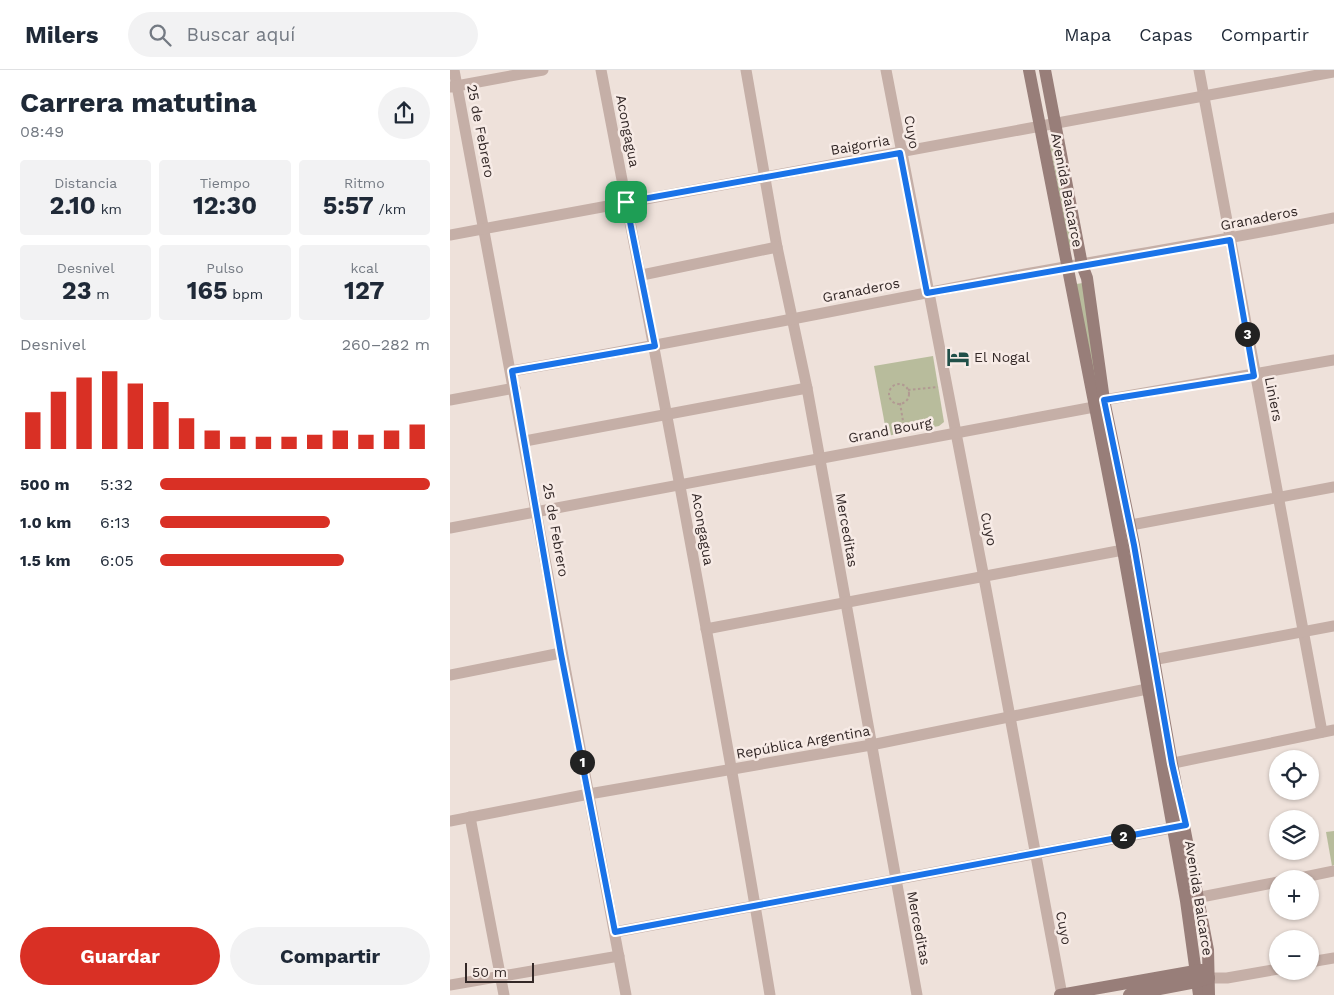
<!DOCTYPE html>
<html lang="es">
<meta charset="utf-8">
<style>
body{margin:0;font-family:"Work Sans",sans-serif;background:#f2f2f3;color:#1f2937;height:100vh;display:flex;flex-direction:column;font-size:19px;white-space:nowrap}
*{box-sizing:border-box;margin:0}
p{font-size:16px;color:#747a83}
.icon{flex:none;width:28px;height:28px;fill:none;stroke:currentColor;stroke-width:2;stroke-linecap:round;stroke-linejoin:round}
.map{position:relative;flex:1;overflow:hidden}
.details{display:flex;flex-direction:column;background:#fff;width:450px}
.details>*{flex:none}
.controls{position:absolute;left:819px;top:680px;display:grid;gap:10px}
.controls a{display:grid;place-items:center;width:50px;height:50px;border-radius:50%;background:#fff;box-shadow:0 1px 4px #0004;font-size:25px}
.scale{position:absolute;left:15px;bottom:12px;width:69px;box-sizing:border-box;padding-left:5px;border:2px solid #332827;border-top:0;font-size:14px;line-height:18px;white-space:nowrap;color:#332827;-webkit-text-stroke:4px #f7ebe6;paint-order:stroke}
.pin{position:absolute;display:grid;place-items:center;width:42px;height:42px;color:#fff;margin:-21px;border-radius:10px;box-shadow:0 2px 8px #0006}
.km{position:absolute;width:25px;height:25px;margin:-12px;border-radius:50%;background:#222;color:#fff;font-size:14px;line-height:25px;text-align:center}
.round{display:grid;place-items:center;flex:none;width:52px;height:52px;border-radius:26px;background:#f2f2f3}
.head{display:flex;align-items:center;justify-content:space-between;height:85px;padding:0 20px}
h1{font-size:28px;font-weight:700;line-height:38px}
.metrics{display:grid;grid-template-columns:repeat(3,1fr);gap:8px;height:85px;padding:5px 20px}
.metrics div{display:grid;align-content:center;border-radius:5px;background:#f2f2f3;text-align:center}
.metrics b{font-size:25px;font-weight:700}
.metrics small{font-size:14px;font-weight:400}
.metrics p{font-size:14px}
.chart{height:140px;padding:10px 20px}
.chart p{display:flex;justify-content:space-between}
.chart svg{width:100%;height:90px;margin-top:5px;stroke:#d93025;stroke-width:6}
.button{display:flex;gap:10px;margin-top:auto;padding:10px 20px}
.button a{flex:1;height:58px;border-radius:30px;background:#d93025;color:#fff;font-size:20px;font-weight:700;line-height:58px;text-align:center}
.button a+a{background:#f2f2f3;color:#1f2937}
ul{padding:0 20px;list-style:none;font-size:16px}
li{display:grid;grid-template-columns:80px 60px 1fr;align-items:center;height:38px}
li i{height:12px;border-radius:6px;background:#d93025}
header{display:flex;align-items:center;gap:30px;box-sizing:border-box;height:70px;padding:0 25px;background:#fff;border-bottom:1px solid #e0e1e3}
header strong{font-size:24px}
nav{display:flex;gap:28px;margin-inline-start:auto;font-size:18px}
.search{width:350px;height:45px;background:#f2f2f3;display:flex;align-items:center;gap:12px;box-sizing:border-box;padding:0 18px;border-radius:28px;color:#747a83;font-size:19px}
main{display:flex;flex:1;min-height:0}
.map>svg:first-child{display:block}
</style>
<header>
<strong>Milers</strong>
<div class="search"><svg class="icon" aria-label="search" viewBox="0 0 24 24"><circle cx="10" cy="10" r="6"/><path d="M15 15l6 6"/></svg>Buscar aquí</div>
<nav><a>Mapa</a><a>Capas</a><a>Compartir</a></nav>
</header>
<main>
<section class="details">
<div class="head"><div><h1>Carrera matutina</h1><p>08:49</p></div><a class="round"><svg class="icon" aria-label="share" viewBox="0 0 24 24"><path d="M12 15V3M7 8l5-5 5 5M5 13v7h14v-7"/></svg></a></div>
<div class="metrics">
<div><p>Distancia</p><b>2.10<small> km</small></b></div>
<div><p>Tiempo</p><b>12:30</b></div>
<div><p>Ritmo</p><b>5:57<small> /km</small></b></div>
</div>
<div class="metrics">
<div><p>Desnivel</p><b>23<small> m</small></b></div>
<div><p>Pulso</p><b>165<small> bpm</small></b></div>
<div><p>kcal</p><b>127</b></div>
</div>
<div class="chart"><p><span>Desnivel</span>260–282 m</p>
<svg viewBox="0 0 160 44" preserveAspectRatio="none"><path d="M5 44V26M15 44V16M25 44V9M35 44V6M45 44V12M55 44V21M65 44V29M75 44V35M85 44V38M95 44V38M105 44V38M115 44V37M125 44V35M135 44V37M145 44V35M155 44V32"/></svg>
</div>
<ul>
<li><b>500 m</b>5:32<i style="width:100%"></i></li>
<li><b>1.0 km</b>6:13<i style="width:63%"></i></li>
<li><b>1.5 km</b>6:05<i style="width:68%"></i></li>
</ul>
<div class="button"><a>Guardar</a><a>Compartir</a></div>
</section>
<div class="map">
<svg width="884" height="925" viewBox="0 0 884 925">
<rect width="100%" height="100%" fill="#eee1da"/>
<g fill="#b8bc9c">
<polygon points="607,74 626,175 619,177 600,75"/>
<polygon points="633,213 652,314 645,315 626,214"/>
<polygon points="483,286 494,352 489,356 437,366 424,296"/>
<polygon points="884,761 884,795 882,796 876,762"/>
</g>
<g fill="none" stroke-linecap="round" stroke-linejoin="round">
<g stroke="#b19992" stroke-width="2" stroke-dasharray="2.5 2.5" stroke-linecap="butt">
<circle cx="449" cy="324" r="10"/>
<polyline points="458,320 488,317"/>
<polyline points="450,333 455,363"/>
</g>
<g stroke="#c5afa7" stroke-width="11">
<polyline points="4,0 176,925"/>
<path d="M151,0C210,308 269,616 320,925"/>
<polyline points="296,0 327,177 357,318 467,925"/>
<polyline points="436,0 534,508 612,925"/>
<polyline points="749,0 872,662"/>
<polyline points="1,17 93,0"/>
<polyline points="0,165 884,2"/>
<polyline points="192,205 327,177"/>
<path d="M62,301C232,272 400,237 570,205C674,186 780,169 884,148"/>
<polyline points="0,330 65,318"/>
<polyline points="75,371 357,318"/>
<polyline points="681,455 884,417"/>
<polyline points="0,458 644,337 654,330 884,290"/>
<polyline points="256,559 673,480 681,476"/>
<polyline points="697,591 884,556"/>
<polyline points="0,605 111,583"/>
<polyline points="714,695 884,660"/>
<polyline points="20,747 54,925"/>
<polyline points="0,751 139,724 421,675 697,619 705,615"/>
<polyline points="845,809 884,801"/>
<polyline points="741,829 828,812"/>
<polyline points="165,862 732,756"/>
<polyline points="860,892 884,888"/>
<polyline points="759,908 777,908 828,899"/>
<polyline points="0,915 169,886"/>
</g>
<g stroke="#987e79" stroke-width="12">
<polyline points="579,0 673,480 736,831 749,925"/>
<polyline points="595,0 632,195 637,208 654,330 684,475 722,694 758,880 759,925"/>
<polyline points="610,925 745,901 752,900 759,908 746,912 679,925"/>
</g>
</g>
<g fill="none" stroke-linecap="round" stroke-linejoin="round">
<defs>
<polygon id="route" points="450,83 477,223 780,170 804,306 654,330 684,475 722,694 736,755 165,862 111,584 62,301 205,276 176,132"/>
</defs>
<use href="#route" stroke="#fff" stroke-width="10"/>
<use href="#route" stroke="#1a73e8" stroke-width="6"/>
</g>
<defs>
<symbol id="hotel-bare" viewBox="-9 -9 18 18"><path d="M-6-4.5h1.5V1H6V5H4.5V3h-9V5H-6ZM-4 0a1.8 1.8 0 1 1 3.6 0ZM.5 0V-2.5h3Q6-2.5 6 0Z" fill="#215049" stroke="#f7ebe6" stroke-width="2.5" paint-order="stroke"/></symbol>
</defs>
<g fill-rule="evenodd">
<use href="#hotel-bare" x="492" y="271" width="32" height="32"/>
</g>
<g text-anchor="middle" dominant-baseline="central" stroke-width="5" stroke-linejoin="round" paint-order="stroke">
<g font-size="14" fill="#332827" stroke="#f7ebe6">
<text transform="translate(31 61) rotate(79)">25 de Febrero</text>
<text transform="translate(178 61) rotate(79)">Acongagua</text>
<text transform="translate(462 62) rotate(80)">Cuyo</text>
<text transform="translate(410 75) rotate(-10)">Baigorria</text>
<text transform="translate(617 120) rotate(79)">Avenida Balcarce</text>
<text transform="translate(809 148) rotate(-11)">Granaderos</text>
<text transform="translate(411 220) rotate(-11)">Granaderos</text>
<text transform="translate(824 329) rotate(79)">Liniers</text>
<text transform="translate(440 360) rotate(-11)">Grand Bourg</text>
<text transform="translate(253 459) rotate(80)">Acongagua</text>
<text transform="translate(539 459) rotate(78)">Cuyo</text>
<text transform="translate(106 460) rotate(80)">25 de Febrero</text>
<text transform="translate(397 460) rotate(80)">Merceditas</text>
<text transform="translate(353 672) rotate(-10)">República Argentina</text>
<text transform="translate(749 828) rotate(81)">Avenida Balcarce</text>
<text transform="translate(469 858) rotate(79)">Merceditas</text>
<text transform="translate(614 858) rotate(79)">Cuyo</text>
</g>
<g font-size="14" fill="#332827" stroke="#f7ebe6" text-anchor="start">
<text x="524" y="287">El Nogal</text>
</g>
</g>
</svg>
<div class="controls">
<a><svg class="icon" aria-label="locate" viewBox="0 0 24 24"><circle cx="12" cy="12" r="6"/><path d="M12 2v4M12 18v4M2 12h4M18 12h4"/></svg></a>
<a><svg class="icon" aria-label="layers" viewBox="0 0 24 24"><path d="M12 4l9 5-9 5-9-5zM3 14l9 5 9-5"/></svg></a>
<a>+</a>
<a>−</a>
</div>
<div class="scale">50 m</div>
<div class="pin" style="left:176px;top:132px;background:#1e9e55"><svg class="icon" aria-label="arrive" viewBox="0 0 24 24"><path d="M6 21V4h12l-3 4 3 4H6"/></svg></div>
<b class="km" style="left:132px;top:692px">1</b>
<b class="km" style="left:673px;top:766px">2</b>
<b class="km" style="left:797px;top:264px">3</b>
</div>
</main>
